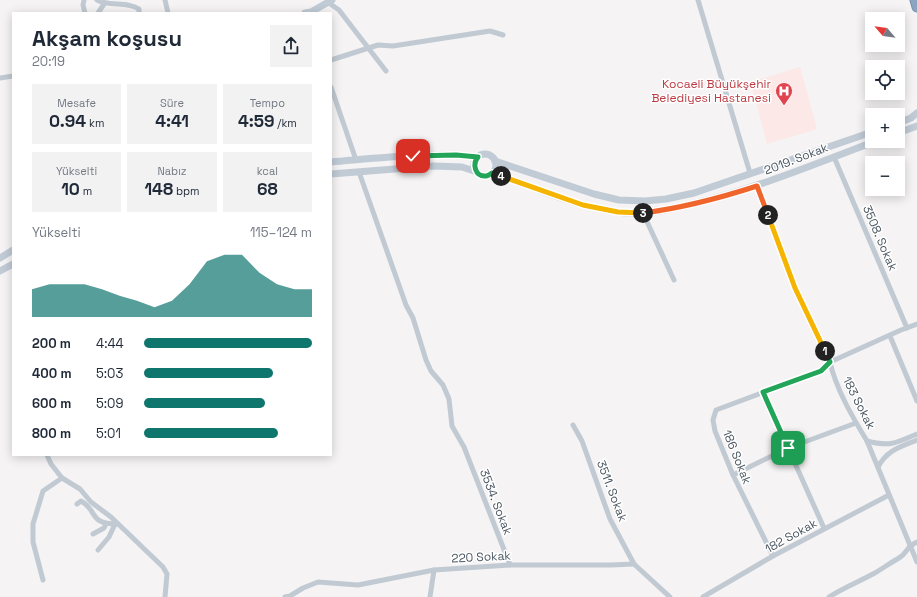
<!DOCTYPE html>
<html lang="tr">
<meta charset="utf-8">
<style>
body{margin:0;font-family:"Space Grotesk",sans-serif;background:#f2f2f3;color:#1f2937;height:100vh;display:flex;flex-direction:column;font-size:15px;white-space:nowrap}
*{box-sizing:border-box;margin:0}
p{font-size:13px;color:#747a83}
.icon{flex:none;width:22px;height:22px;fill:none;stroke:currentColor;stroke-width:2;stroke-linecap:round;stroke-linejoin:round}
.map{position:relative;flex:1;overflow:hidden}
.drawer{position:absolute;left:12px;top:12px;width:320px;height:444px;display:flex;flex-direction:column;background:#fff;border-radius:0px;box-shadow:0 2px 10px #0003}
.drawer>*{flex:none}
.needle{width:26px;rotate:298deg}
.buttons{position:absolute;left:865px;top:12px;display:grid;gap:8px}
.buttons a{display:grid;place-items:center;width:40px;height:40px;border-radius:0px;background:#fff;box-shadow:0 2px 10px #0003;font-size:20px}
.pin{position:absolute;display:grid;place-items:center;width:34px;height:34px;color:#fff;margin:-17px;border-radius:8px;box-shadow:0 2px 6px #0006}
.km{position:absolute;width:20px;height:20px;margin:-10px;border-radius:50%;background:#222;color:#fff;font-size:11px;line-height:20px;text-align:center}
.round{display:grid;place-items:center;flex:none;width:42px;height:42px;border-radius:0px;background:#f2f2f3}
.head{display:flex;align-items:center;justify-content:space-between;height:68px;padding:0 20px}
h1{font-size:22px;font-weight:600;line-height:30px}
.figures{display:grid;grid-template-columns:repeat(3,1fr);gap:6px;height:68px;padding:4px 20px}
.figures div{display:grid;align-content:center;border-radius:0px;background:#f2f2f3;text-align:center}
.figures b{font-size:17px;font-weight:600}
.figures small{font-size:11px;font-weight:400}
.figures p{font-size:11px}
.chart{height:112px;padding:8px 20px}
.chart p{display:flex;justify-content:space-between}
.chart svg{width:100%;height:72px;margin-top:4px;fill:#0f766e;opacity:.7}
ul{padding:0 20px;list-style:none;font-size:13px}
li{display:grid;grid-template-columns:64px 48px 1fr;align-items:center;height:30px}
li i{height:10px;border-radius:5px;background:#0f766e}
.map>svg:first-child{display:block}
</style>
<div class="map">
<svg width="917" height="597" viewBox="0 0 917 597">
<rect width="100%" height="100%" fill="#f5f3f3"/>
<polygon fill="#fce8e6" points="800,67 817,129 767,144 751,82"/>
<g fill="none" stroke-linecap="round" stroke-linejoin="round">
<defs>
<polyline id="highway" points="915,0 917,7"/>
</defs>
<use href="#highway" stroke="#7690ad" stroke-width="11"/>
<g stroke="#c1cad2" stroke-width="5">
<polyline points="84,0 83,5 85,13"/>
<path d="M97,0C110,7 127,1 139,9V13"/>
<polyline points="165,0 168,13"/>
<polyline points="698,0 750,173"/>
<polyline points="329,3 339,10 386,71"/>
<polyline points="98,13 104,4"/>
<polyline points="331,60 378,45 393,46 490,31 503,35"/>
<polyline points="0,78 13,76"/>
<polyline points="331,87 356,160"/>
<polyline points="834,157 907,328"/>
<polyline points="359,172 406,305 413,318 426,360 431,371 443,385 449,399 452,426 464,447 510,565"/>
<path d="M757,186L795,288L830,362C836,389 853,418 867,441L917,562"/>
<polyline points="643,213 674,280"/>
<polyline points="890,336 917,401"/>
<polyline points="763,392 824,528"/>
<polyline points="573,425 582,441 610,519 634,564 670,597"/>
<path d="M867,441C890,447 896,443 917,434"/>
<polyline points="47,455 51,464 62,478 80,489 91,502 111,517 163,567 167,574 165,597"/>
<path d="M878,467C887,450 900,447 917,440"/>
<polyline points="733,475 788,448 856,423"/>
<path d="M77,504L81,501C98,510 88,524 117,524"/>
<polyline points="93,534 104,528 106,524"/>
<polyline points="98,550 109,537 115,524"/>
<polyline points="773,556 733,475 715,431 713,420 716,410 821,371 830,362 901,330 917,324"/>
<polyline points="43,580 33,542 33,524 43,491 62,478"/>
<polyline points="285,597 290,596 303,588 318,582 358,585 434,570 510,565 611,565 634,564"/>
<polyline points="430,597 434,570"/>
<polyline points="703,597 773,556 889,495"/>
<path d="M829,597C843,588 858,582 873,574C882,569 890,563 899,558C908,553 905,547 917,542"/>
</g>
<g stroke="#c1cbd6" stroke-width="7">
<polyline points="305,13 311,12 332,0"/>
<polyline points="898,123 911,118 917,113"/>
<polyline points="898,133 917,126"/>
<circle cx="485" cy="165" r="11"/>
<polyline points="495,161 594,194 619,200 645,201 666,199 694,193 872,132"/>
<path d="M331,162C380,158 429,152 477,157"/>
<path d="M492,173C523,182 552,197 584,205C594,208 606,210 617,212C642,216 667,210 692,204C755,189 815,164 876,141"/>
<polyline points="331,174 433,166 462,167 477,172"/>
<polyline points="0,258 13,250"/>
<polyline points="0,271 13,264"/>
</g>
<use href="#highway" stroke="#8ba5c1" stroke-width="9"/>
</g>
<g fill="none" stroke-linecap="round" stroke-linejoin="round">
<defs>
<polyline id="split-1" points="788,448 763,392 821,371 830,362 825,351"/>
<polyline id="split-2" points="768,215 795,288 825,351"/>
<path id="split-3" d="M643,213C682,208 720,198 757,186L768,215"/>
<polyline id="split-4" points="501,176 583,205 618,212 643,213"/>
<path id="split-5" d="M413,156L456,155L478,157C472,164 475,177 486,176C488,176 490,174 492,173C494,173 499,175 501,176"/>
</defs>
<use href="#split-1" stroke="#fff" stroke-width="8"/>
<use href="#split-2" stroke="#fff" stroke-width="8"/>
<use href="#split-3" stroke="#fff" stroke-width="8"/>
<use href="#split-4" stroke="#fff" stroke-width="8"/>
<use href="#split-5" stroke="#fff" stroke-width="8"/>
<use href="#split-1" stroke="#22a559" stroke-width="5"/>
<use href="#split-2" stroke="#f5b400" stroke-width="5"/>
<use href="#split-3" stroke="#f0652b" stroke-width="5"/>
<use href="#split-4" stroke="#f5b400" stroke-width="5"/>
<use href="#split-5" stroke="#22a559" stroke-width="5"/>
</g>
<defs>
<symbol id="hospital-pin" viewBox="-11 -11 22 30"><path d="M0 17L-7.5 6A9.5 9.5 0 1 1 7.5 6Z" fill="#e0444e" stroke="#fff"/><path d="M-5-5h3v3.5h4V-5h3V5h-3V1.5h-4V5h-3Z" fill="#fff"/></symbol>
</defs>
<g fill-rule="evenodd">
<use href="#hospital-pin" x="774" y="81" width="20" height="27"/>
</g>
<g text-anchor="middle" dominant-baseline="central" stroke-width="3" stroke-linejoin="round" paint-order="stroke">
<g font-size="12" fill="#be3a42" stroke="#fff" text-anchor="end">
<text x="771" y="84">Kocaeli Büyükşehir<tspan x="771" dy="14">Belediyesi Hastanesi</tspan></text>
</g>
<g font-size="12" fill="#4a5661" stroke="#fff">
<text transform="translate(796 159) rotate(-21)">2019. Sokak</text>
<text transform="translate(880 238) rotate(67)">3508. Sokak</text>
<text transform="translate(859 403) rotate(63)">183 Sokak</text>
<text transform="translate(737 457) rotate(68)">186 Sokak</text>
<text transform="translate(612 491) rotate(69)">3511. Sokak</text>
<text transform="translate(496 502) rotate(69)">3534. Sokak</text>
<text transform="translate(791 536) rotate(-29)">182 Sokak</text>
<text transform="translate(481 557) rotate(-3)">220 Sokak</text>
</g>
</g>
</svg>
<div class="buttons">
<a><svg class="needle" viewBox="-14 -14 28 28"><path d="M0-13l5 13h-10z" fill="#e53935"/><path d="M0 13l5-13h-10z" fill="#747a83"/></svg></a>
<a><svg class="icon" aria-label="locate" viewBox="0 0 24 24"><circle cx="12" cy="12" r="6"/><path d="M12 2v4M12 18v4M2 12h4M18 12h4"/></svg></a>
<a>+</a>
<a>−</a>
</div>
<div class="pin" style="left:788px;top:448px;background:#1e9e55"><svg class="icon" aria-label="arrive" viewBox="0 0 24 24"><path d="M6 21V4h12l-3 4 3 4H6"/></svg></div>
<div class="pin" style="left:413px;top:156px;background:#d93025"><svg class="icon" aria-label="check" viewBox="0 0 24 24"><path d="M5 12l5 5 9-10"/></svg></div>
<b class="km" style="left:825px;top:351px">1</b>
<b class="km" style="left:768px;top:215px">2</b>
<b class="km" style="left:643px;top:213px">3</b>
<b class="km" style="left:501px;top:176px">4</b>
<section class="drawer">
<div class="head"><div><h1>Akşam koşusu</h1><p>20:19</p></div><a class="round"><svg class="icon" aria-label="share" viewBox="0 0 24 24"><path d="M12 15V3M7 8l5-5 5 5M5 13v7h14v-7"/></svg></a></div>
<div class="figures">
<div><p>Mesafe</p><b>0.94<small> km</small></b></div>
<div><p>Süre</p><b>4:41</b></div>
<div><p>Tempo</p><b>4:59<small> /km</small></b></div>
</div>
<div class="figures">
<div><p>Yükselti</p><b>10<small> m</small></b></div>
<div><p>Nabız</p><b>148<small> bpm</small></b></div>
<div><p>kcal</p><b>68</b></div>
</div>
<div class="chart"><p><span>Yükselti</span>115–124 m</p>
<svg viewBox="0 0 160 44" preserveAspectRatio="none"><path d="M0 44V27L10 24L20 24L30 24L40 27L50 31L60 34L70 38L80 34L90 24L100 10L110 6L120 6L130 17L140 24L150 27L160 27V44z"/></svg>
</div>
<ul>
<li><b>200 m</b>4:44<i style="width:100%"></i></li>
<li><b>400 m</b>5:03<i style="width:77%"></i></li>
<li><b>600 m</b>5:09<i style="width:72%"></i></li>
<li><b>800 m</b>5:01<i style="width:80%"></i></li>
</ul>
</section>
</div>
